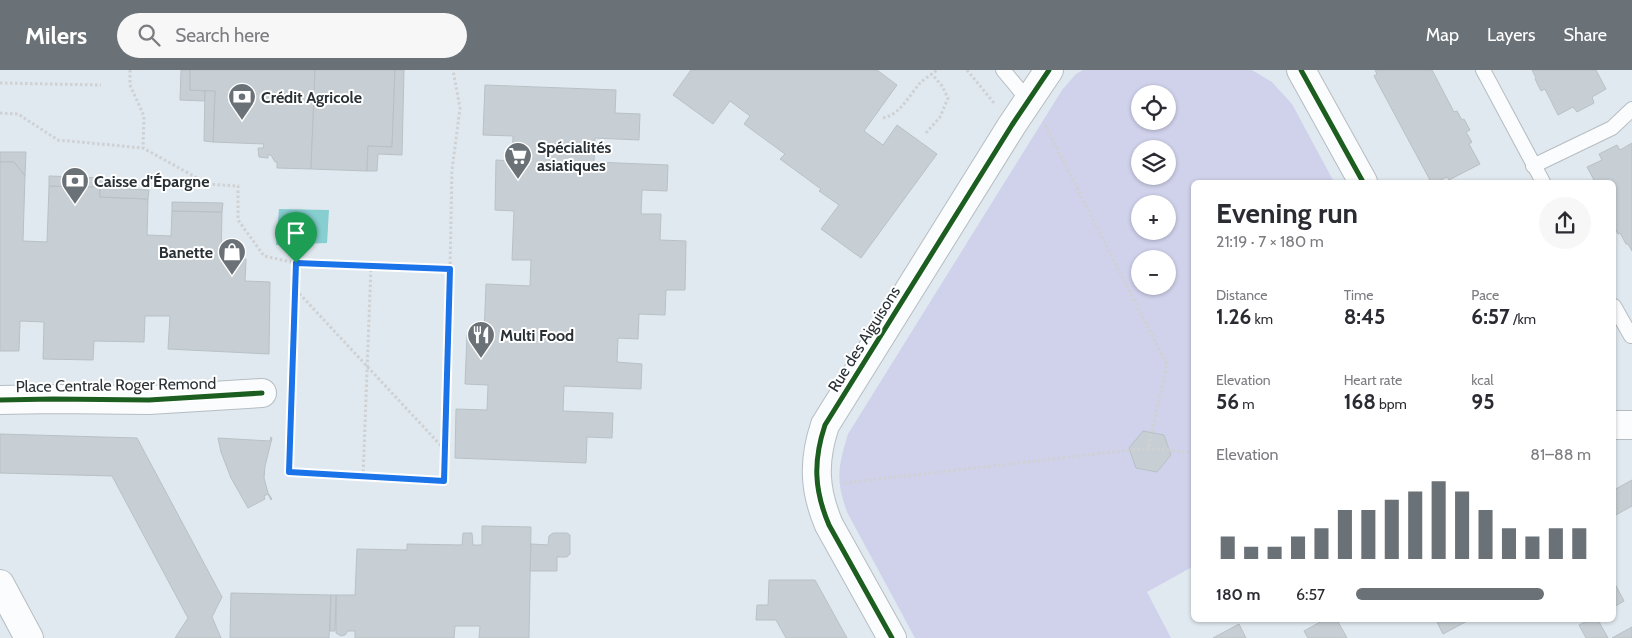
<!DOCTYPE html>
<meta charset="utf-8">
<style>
body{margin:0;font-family:Cabin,sans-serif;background:#f7f7f7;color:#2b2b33;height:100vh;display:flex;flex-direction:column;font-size:19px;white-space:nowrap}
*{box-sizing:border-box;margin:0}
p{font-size:16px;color:#7c7c81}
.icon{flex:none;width:28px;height:28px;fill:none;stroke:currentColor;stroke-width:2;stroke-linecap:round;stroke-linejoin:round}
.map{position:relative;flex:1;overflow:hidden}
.side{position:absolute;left:1191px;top:110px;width:425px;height:442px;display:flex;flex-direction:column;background:#fff;border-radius:8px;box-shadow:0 1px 4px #0004}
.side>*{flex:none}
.tools{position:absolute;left:1131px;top:15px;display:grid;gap:10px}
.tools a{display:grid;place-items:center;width:45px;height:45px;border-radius:50%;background:#fff;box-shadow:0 1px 4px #0004;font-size:25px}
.pin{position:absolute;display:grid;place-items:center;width:42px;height:42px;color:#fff;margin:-51px -21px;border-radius:50% 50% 50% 0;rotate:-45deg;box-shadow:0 0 5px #0007}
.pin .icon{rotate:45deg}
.round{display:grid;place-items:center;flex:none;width:52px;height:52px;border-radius:26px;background:#f7f7f7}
.headline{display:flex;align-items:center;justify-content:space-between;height:85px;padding:0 25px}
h1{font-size:28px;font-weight:700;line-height:38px}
.metrics{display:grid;grid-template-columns:repeat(3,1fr);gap:8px;height:85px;padding:5px 25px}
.metrics div{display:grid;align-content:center}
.metrics b{font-size:21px;font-weight:700}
.metrics small{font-size:14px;font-weight:400}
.metrics p{font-size:14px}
.chart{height:140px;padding:10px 25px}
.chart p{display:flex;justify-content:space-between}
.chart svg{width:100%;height:90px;margin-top:5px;stroke:#6a7177;stroke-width:6}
ul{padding:0 25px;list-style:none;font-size:16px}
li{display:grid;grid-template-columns:80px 60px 1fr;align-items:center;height:38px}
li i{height:12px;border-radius:6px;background:#6a7177}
header{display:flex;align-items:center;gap:30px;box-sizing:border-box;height:70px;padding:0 25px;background:#6a7177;color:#fff}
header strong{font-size:24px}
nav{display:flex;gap:28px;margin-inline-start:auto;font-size:18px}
.search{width:350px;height:45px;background:#f7f7f7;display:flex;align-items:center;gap:12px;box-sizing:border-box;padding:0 18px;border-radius:28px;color:#7c7c81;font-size:19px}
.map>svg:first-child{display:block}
</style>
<header>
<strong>Milers</strong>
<div class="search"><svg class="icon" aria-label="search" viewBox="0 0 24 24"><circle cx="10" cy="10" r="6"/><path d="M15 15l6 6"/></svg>Search here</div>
<nav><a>Map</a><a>Layers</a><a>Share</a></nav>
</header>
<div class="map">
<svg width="1632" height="568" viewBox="0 0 1632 568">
<rect width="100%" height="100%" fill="#e0e9f0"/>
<path fill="#d0d2ec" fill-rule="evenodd" d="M1083,0H1252L1272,12L1292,34L1334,112H1194V496L1147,522L1171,568H915L848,444C835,411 838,397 848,364L1062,20L1076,4ZM1140,24H1168V51H1140ZM1140,79H1168V106H1140ZM1140,134H1168V161H1140ZM1140,189H1168V216H1140Z"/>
<polygon fill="#86ced0" points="279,139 329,140 327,173 276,175"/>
<g fill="#c7cfd4" stroke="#b8c1c5">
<polygon points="181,0 190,0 190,20 205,21 205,31 180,30"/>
<polygon points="190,0 315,0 311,99 277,98 277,92 275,92 271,85 268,85 268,88 259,87 258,78 263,78 264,74 213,72 215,21 190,20"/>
<polygon points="315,0 395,0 392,77 368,76 367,101 311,99"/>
<polygon points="395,0 404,0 402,85 378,84 377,101 367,101 368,76 392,77"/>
<polygon points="691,0 877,0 897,15 864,61 883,75 897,55 937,84 861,188 821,159 839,135 819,121 821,119 780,89 785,84 744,54 750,46 730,31 713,54 673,25"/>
<polygon points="1375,0 1432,0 1454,42 1457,41 1462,50 1464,49 1470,60 1466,62 1472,72 1469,74 1480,94 1449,110 1447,107 1437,112 1431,112 1374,6 1377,4"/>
<polygon points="1532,0 1596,0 1606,19 1592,27 1594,33 1577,42 1573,37 1558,45 1545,19 1541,21 1535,9 1536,8"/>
<polygon points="485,15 616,20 615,43 640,44 639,70 595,68 594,92 668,95 667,121 642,120 641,144 661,144 660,170 686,171 685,220 666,220 665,245 639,244 638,269 618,268 617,292 642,294 641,319 564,316 563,341 613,343 612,368 587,367 586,393 455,388 456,339 487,340 488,315 465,314 467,264 484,265 486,214 530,216 531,190 512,190 514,141 495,140 496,90 512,91 513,66 483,65"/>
<polygon points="205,21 215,21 213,72 204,71"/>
<polygon points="1632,73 1632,181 1628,174 1626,174 1620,163 1618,164 1614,157 1614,152 1615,151 1614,148 1614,112 1595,112 1587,97 1602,90 1599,84 1617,75 1620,80"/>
<polygon points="0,82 26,82 25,106 14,92 0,92"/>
<polygon points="0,92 14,92 25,106 23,171 47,172 49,116 100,117 100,127 148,129 147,165 171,166 172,141 222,142 221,188 246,189 245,211 270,212 269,284 168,279 170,246 145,246 144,272 94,271 93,290 43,289 44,252 20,251 19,281 0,281"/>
<polygon points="49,106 108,108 107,118 149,120 148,129 100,127 100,117 49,116"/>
<polygon points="172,132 223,133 222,142 172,141"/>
<polygon points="1143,361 1164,365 1171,385 1157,402 1136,398 1129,378"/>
<polygon points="0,364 137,368 222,527 212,547 221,568 175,568 188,548 112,406 0,403"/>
<polygon points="271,367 272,368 265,396 264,408 268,423 272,429 271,430 268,424 264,426 265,429 248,438 231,408 221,382 218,368 270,371"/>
<polygon points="1632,410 1632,436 1614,446 1614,420"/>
<polygon points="482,456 531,457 529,568 479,568 480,556 455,556 454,568 355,568 355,561 348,561 345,565 341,566 336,563 336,525 355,525 357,479 407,480 407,474 462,475 463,463 472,463 473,475 482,475"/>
<polygon points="553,463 567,463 570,465 570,484 567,487 557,487 557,501 530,501 531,474 548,475 549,466"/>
<polygon points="769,510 815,510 847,568 786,568 776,550 756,550 757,535 768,535"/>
<polygon points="1614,512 1624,531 1614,537"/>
<polygon points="231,523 331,525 329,568 230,568"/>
<polygon points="331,525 336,525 335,561 330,561"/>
<polygon points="1324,550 1337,550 1347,568 1308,568 1304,561"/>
<polygon points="1436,550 1440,550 1441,552 1446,550 1469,550 1443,564"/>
<polygon points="1589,550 1598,550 1608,568 1586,568 1579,555"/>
<polygon points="1239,554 1246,568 1213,568"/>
<polygon points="1632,557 1632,568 1612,568"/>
</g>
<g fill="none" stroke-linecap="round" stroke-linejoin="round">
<defs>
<g id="lane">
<polyline points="1003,0 1028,30"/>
<polyline points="1483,0 1543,112"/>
<polyline points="1533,96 1612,58 1632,39"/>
<polyline points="1614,236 1631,266"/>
</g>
<g id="street">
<polyline points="1301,0 1363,112"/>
<polyline points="0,330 53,329 149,330 262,323"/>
<polyline points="1614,355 1632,355"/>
<polyline points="0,514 29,568"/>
<path d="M892,568L829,455C814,420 813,391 825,355L1012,55L1049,0"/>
</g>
</defs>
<use href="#lane" stroke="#b6bdc2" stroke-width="16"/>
<use href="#street" stroke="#b6bdc2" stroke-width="30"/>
<g stroke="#cfd1d3" stroke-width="3" stroke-dasharray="2.5 2.5" stroke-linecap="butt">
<polyline points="130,0 130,15 144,46 143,78"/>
<polyline points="967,0 994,33"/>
<polyline points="0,13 101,15"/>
<polyline points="0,43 18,44 58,70 143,78 208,114 238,116 238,150 264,186 296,193 450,199 444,411 289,402 296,193"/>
<path d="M883,48C900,45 910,24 921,12C926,8 932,4 937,0"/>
<polyline points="1045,55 1167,295 1148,378"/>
<polyline points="926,63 940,47 948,28 942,16 932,4"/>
<polyline points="450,199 452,100 460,38 453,0"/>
<polyline points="296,220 445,380"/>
<polyline points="363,407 371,196"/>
<polyline points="844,413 1148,378 1194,383"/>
</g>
<use href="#lane" stroke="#fafcfd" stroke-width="14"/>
<use href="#street" stroke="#fafcfd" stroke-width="28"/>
<defs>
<g id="cycleway">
<polyline points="1301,0 1363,112"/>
<polyline points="0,330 53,329 149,330 262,323"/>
<path d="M892,568L829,455C814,420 813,391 825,355L1012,55L1049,0"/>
</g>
</defs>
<use href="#cycleway" stroke="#fff" stroke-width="8"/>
<use href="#cycleway" stroke="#1b5e20" stroke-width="5"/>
</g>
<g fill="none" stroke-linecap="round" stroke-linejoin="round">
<defs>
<polygon id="route" points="296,193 450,199 444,411 289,402"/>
</defs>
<use href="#route" stroke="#fff" stroke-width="10"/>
<use href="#route" stroke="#1a73e8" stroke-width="6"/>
</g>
<defs>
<symbol id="bank-pin" viewBox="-11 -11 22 30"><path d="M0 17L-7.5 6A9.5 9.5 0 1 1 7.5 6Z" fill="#6a7177" stroke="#fff"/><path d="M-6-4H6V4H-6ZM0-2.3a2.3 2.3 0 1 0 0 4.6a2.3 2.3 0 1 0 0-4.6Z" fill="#fff"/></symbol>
<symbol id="supermarket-pin" viewBox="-11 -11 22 30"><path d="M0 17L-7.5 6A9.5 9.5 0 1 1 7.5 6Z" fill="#6a7177" stroke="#fff"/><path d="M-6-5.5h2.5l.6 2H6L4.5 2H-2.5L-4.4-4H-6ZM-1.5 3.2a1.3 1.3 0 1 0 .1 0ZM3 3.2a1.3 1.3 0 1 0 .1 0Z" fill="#fff"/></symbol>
<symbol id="shop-pin" viewBox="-11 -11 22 30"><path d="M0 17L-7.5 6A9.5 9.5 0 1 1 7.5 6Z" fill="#6a7177" stroke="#fff"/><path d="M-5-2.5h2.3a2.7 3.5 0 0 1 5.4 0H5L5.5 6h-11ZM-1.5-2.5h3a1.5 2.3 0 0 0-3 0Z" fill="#fff"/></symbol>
<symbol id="restaurant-pin" viewBox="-11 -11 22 30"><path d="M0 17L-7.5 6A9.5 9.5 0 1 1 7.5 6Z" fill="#6a7177" stroke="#fff"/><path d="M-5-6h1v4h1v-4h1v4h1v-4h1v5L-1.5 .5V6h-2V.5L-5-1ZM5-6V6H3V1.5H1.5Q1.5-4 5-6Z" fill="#fff"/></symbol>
</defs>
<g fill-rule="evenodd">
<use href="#bank-pin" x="226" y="11" width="32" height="43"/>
<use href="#supermarket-pin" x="502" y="70" width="32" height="43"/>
<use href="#bank-pin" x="59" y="95" width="32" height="43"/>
<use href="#shop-pin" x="216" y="166" width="32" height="43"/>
<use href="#restaurant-pin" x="465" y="249" width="32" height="43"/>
</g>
<g text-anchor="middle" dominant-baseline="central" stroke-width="4" stroke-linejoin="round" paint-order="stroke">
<g font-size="16" font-weight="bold" fill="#2a3136" stroke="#fff" text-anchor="start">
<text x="261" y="27">Crédit Agricole</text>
<text x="537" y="77">Spécialités<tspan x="537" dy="18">asiatiques</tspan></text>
<text x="94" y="111">Caisse d'Épargne</text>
<text x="213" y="182" text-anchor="end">Banette</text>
<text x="500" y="265">Multi Food</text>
</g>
<g font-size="16" fill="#2a3136" stroke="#fff">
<text transform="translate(864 269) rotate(-58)">Rue des Aiguisons</text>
<text transform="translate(116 315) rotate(-1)">Place Centrale Roger Remond</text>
</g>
</g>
</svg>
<div class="tools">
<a><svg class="icon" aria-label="locate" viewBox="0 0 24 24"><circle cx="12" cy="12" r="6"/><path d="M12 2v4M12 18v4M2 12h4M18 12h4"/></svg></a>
<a><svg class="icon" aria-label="layers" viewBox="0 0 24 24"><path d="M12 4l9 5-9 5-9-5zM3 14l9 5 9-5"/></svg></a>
<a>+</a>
<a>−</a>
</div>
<div class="pin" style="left:296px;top:193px;background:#1e9e55"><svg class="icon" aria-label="arrive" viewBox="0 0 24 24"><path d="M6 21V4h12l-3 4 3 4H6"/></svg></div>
<section class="side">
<div class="headline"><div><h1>Evening run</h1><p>21:19 · 7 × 180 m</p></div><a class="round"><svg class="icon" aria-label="share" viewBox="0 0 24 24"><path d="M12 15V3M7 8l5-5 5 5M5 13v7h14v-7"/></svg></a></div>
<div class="metrics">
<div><p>Distance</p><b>1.26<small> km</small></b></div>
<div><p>Time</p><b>8:45</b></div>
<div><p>Pace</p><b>6:57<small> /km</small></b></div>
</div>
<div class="metrics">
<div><p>Elevation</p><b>56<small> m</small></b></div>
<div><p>Heart rate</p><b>168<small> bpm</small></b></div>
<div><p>kcal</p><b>95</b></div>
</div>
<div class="chart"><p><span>Elevation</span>81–88 m</p>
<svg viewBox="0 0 160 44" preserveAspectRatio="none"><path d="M5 44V33M15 44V38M25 44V38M35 44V33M45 44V29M55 44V20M65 44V20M75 44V15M85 44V11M95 44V6M105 44V11M115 44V20M125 44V29M135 44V33M145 44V29M155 44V29"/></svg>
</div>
<ul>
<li><b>180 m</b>6:57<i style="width:80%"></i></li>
</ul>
</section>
</div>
